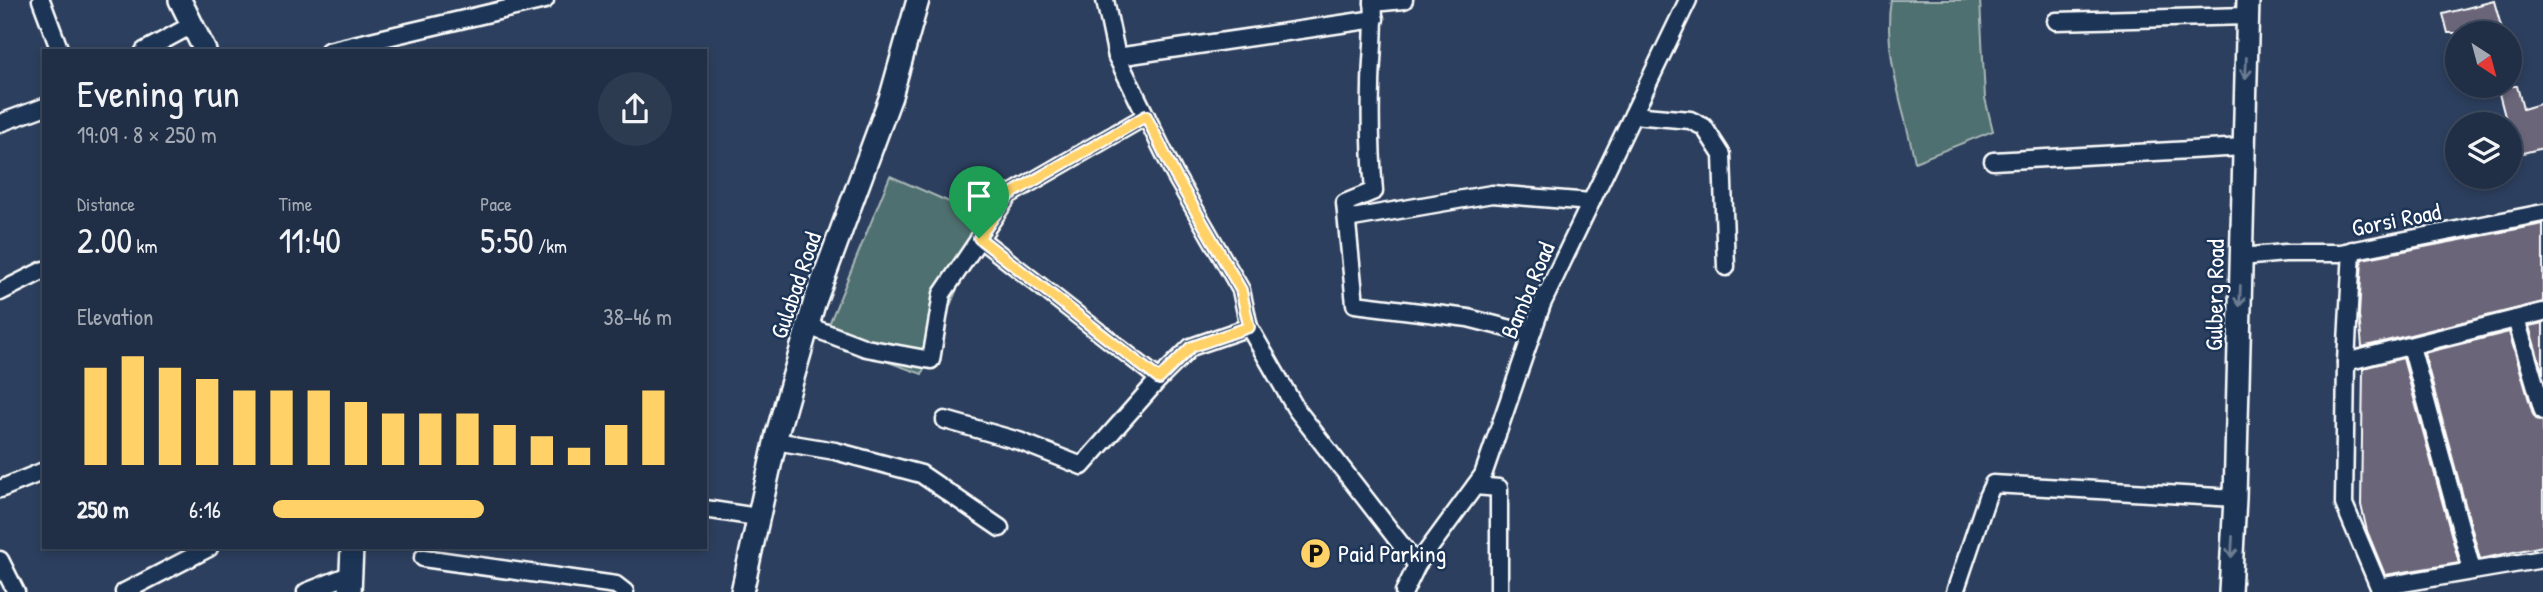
<!DOCTYPE html>
<meta charset="utf-8">
<style>
body{margin:0;font-family:"Patrick Hand",sans-serif;background:#2d3b51;color:#f1f3f6;height:100vh;display:flex;flex-direction:column;font-size:26px;white-space:nowrap}
*{box-sizing:border-box;margin:0}
p{font-size:23px;color:#a2a9b3}
.icon{flex:none;width:38px;height:38px;fill:none;stroke:currentColor;stroke-width:2;stroke-linecap:round;stroke-linejoin:round}
.map{position:relative;flex:1;overflow:hidden}
.details{position:absolute;left:42px;top:49px;width:665px;height:500px;display:flex;flex-direction:column;background:#212f46;border-radius:0px;box-shadow:0 4px 10px #0003,0 0 0 2px #3e4a5f}
.details>*{flex:none}
.needle{width:46px;rotate:144deg}
.controls{position:absolute;left:2445px;top:21px;display:grid;gap:14px}
.controls a{display:grid;place-items:center;width:77px;height:77px;border-radius:50%;background:#212f46;box-shadow:0 4px 10px #0003,0 0 0 2px #3e4a5f;font-size:35px}
.pin{position:absolute;display:grid;place-items:center;width:60px;height:60px;color:#fff;margin:-72px -30px;border-radius:50% 50% 50% 0;rotate:-45deg;box-shadow:0 0 7px #0007}
.pin .icon{rotate:45deg}
.round{display:grid;place-items:center;flex:none;width:74px;height:74px;border-radius:37px;background:#2d3b51}
.headline{display:flex;align-items:center;justify-content:space-between;height:119px;padding:0 35px}
h1{font-size:38px;font-weight:600;line-height:52px}
.stats{display:grid;grid-template-columns:repeat(3,1fr);gap:10px;height:119px;padding:7px 35px}
.stats div{display:grid;align-content:center}
.stats b{font-size:35px;font-weight:600}
.stats small{font-size:19px;font-weight:400}
.stats p{font-size:19px}
.chart{height:196px;padding:14px 35px}
.chart p{display:flex;justify-content:space-between}
.chart svg{width:100%;height:126px;margin-top:7px;stroke:#ffd166;stroke-width:6}
ul{padding:0 35px;list-style:none;font-size:23px}
li{display:grid;grid-template-columns:112px 84px 1fr;align-items:center;height:52px}
li i{height:18px;border-radius:9px;background:#ffd166}
.map>svg:first-child{display:block}
</style>
<div class="map">
<svg width="2543" height="592" viewBox="0 0 2543 592">
<rect width="100%" height="100%" fill="#2c3f5e"/>
<filter id="ink" filterUnits="userSpaceOnUse"><feTurbulence type="fractalNoise" baseFrequency=".0143" numOctaves="2"/><feDisplacementMap in="SourceGraphic" scale="14" xChannelSelector="R" yChannelSelector="G"/><feConvolveMatrix kernelMatrix="1 2 1 2 8 2 1 2 1" color-interpolation-filters="sRGB"/></filter>
<g filter="url(#ink)">
<g fill="#506f6f" stroke="#a8b7b7" stroke-width="2">
<path d="M1891,0H1980L1985,98L1993,131L1915,162C1905,113 1882,50 1891,0Z"/>
<polygon points="890,176 986,218 922,374 823,339"/>
</g>
<g fill="#6a6579" stroke="#fff" stroke-width="2">
<polygon points="2494,1 2503,33 2448,33 2443,14"/>
<polygon points="2497,86 2517,86 2523,109 2543,103 2543,148 2515,155 2510,124 2507,124"/>
<polygon points="2543,224 2543,302 2362,347 2359,315 2362,259"/>
<polygon points="2543,323 2543,374 2529,326"/>
<polygon points="2509,332 2533,414 2536,419 2543,421 2543,546 2480,559 2424,353"/>
<polygon points="2403,358 2459,563 2385,575 2367,531 2361,505 2363,368"/>
</g>
<g fill="none" stroke-linecap="round" stroke-linejoin="round">
<defs>
<g id="minor">
<polyline points="41,0 60,51"/>
<polyline points="1105,0 1117,57 1175,175 1241,290 1249,327 1296,409 1417,565"/>
<path d="M1373,0C1376,29 1371,58 1371,87C1370,122 1371,157 1374,191L1345,203L1355,304L1468,318L1531,334"/>
<polyline points="1373,3 1404,0"/>
<polyline points="2056,21 2248,16"/>
<polyline points="144,51 192,25"/>
<polyline points="328,51 545,0"/>
<polyline points="1117,57 1375,19"/>
<polyline points="1633,115 1690,120 1704,127 1722,155 1726,267"/>
<polyline points="0,123 44,107"/>
<polyline points="1993,161 2244,147"/>
<polyline points="1347,219 1492,194 1591,202"/>
<polyline points="979,238 1159,379 1191,347 1249,327"/>
<polyline points="2352,250 2346,362 2344,504 2379,587 2543,559"/>
<polyline points="2241,257 2285,253 2340,253 2543,213"/>
<polyline points="0,292 44,270"/>
<polyline points="2516,319 2543,411"/>
<polyline points="808,326 866,348 931,360 942,294 1009,195 1146,116"/>
<polyline points="2411,346 2472,570"/>
<polyline points="2346,362 2543,312"/>
<polyline points="945,420 1019,441 1082,466 1159,379"/>
<polyline points="775,441 835,451 921,474 1000,528"/>
<polyline points="1475,486 1499,488 1499,592"/>
<polyline points="0,489 44,471"/>
<polyline points="705,509 757,517"/>
<polyline points="423,558 616,585 625,592"/>
<polyline points="0,560 16,592"/>
<polyline points="124,592 209,548"/>
<polyline points="306,592 349,575"/>
<polyline points="1404,592 1417,565 1483,475 1542,304 1688,0"/>
<polyline points="1955,592 1987,497 1993,484 2235,498"/>
</g>
<g id="tertiary">
<polyline points="180,0 205,51"/>
<polyline points="350,592 352,548"/>
<polyline points="742,592 777,434 814,304 891,96 918,0"/>
<polyline points="2230,592 2235,498 2248,0"/>
</g>
</defs>
<use href="#minor" stroke="#fff" stroke-width="21"/>
<use href="#tertiary" stroke="#fff" stroke-width="26"/>
<use href="#minor" stroke="#1d3557" stroke-width="16"/>
<use href="#tertiary" stroke="#1d3557" stroke-width="21"/>
</g>
<defs><path id="oneway-shaft" d="M-6 0H5M1.5-3L5.5 0L1.5 3" fill="none" stroke-width="1.6" stroke-linecap="round" stroke-linejoin="round" transform="scale(1.75)"/></defs>
<g stroke="#6c7c92">
<use href="#oneway-shaft" transform="translate(2246 68) rotate(92)"/>
<use href="#oneway-shaft" transform="translate(2240 296) rotate(92)"/>
<use href="#oneway-shaft" transform="translate(2232 547) rotate(93)"/>
</g>
</g>
<g fill="none" stroke-linecap="round" stroke-linejoin="round" filter="url(#ink)">
<defs>
<polygon id="route" points="1146,116 1175,175 1241,290 1249,327 1191,347 1159,379 979,238 1009,195"/>
</defs>
<use href="#route" stroke="#fff" stroke-width="14"/>
<use href="#route" stroke="#ffd166" stroke-width="9"/>
</g>
<defs>
<symbol id="parking-disc" viewBox="-11 -11 22 22"><circle r="9.5" fill="#ffd166" stroke="#1d3557"/><path d="M-3.5-5.5H1a3.5 3.5 0 0 1 0 7H-1V5.5H-3.5ZM-1-3.4V-.6H.8a1.4 1.4 0 0 0 0-2.8Z" fill="#111"/></symbol>
</defs>
<g fill-rule="evenodd">
<use href="#parking-disc" x="1298" y="536" width="35" height="35"/>
</g>
<g text-anchor="middle" dominant-baseline="central" stroke-width="5" stroke-linejoin="round" paint-order="stroke">
<g font-size="24" fill="#fff" stroke="#1d3557">
<text transform="translate(2396 219) rotate(-11)">Gorsi Road</text>
<text transform="translate(795 285) rotate(-71)">Gulabad Road</text>
<text transform="translate(1527 290) rotate(-67)">Bamba Road</text>
<text transform="translate(2214 295) rotate(-89)">Gulberg Road</text>
</g>
<g font-size="24" fill="#fff" stroke="#1d3557" text-anchor="start">
<text x="1338" y="553">Paid Parking</text>
</g>
</g>
</svg>
<div class="controls">
<a><svg class="needle" viewBox="-14 -14 28 28"><path d="M0-13l5 13h-10z" fill="#e53935"/><path d="M0 13l5-13h-10z" fill="#a2a9b3"/></svg></a>
<a><svg class="icon" aria-label="layers" viewBox="0 0 24 24"><path d="M12 4l9 5-9 5-9-5zM3 14l9 5 9-5"/></svg></a>
</div>
<div class="pin" style="left:979px;top:238px;background:#1e9e55"><svg class="icon" aria-label="arrive" viewBox="0 0 24 24"><path d="M6 21V4h12l-3 4 3 4H6"/></svg></div>
<section class="details">
<div class="headline"><div><h1>Evening run</h1><p>19:09 · 8 × 250 m</p></div><a class="round"><svg class="icon" aria-label="share" viewBox="0 0 24 24"><path d="M12 15V3M7 8l5-5 5 5M5 13v7h14v-7"/></svg></a></div>
<div class="stats">
<div><p>Distance</p><b>2.00<small> km</small></b></div>
<div><p>Time</p><b>11:40</b></div>
<div><p>Pace</p><b>5:50<small> /km</small></b></div>
</div>
<div class="chart"><p><span>Elevation</span>38–46 m</p>
<svg viewBox="0 0 160 44" preserveAspectRatio="none"><path d="M5 44V10M15 44V6M25 44V10M35 44V14M45 44V18M55 44V18M65 44V18M75 44V22M85 44V26M95 44V26M105 44V26M115 44V30M125 44V34M135 44V38M145 44V30M155 44V18"/></svg>
</div>
<ul>
<li><b>250 m</b>6:16<i style="width:53%"></i></li>
</ul>
</section>
</div>
